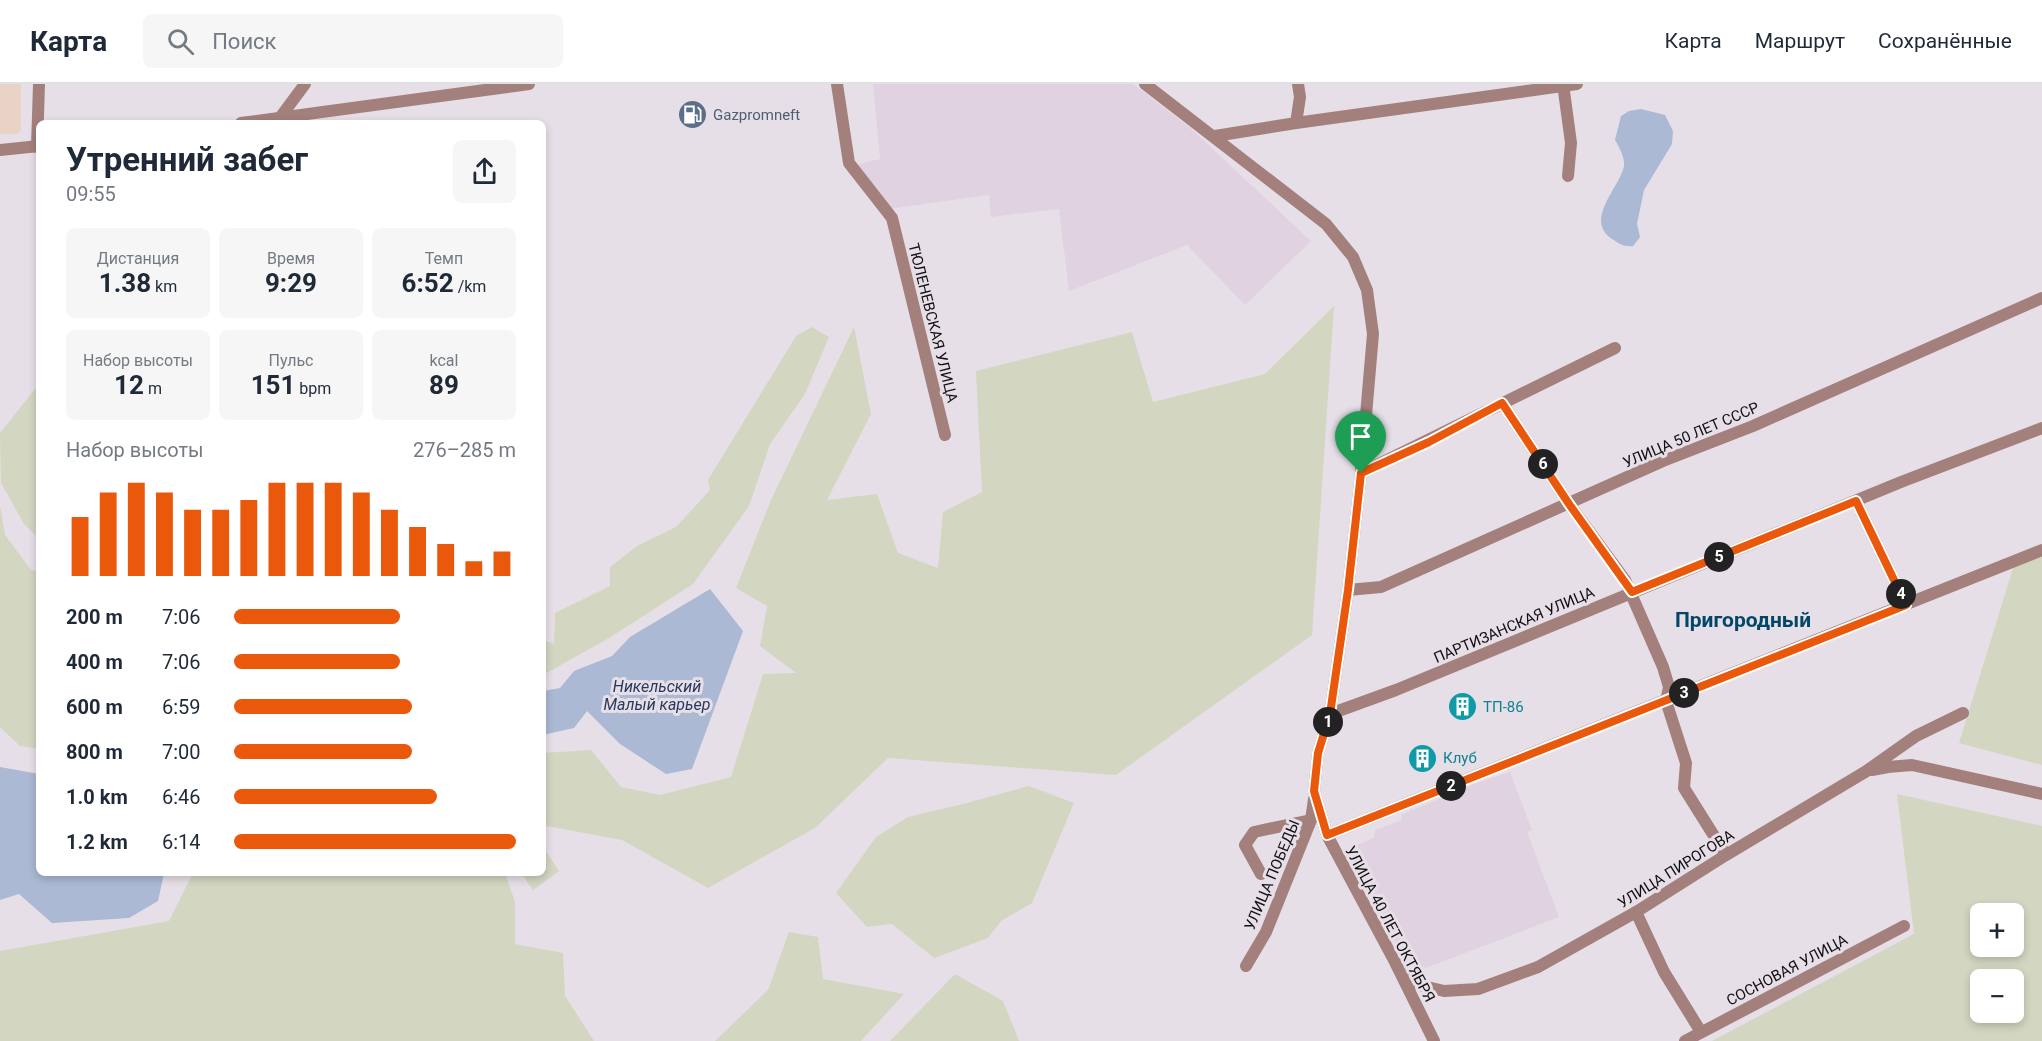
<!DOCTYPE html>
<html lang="ru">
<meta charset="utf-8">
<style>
body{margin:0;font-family:Roboto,sans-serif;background:#f6f6f7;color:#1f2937;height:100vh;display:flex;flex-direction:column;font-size:22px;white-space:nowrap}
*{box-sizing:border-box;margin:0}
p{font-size:20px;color:#747a83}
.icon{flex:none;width:33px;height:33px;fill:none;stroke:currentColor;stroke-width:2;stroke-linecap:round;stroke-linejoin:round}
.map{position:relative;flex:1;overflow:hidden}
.side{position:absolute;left:36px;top:36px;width:510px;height:756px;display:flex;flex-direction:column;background:#fff;border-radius:9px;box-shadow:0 3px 9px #0003}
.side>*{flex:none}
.buttons{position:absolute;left:1970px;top:819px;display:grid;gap:12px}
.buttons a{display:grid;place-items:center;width:54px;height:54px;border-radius:9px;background:#fff;box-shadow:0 3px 9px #0003;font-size:30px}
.pin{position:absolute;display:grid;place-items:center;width:51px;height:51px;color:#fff;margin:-62px -26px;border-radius:50% 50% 50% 0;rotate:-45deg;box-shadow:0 0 6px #0007}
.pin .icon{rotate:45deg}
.km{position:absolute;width:30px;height:30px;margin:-15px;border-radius:50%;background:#222;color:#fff;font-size:16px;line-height:30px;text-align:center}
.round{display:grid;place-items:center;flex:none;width:63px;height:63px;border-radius:9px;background:#f6f6f7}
.headline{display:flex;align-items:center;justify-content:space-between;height:102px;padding:0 30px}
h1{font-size:33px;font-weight:700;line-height:45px}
.stats{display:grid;grid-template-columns:repeat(3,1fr);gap:9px;height:102px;padding:6px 30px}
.stats div{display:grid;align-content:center;border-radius:9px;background:#f6f6f7;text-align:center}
.stats b{font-size:26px;font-weight:700}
.stats small{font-size:16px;font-weight:400}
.stats p{font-size:16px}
.chart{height:168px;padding:12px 30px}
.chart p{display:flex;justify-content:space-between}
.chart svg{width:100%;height:108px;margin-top:6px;stroke:#ea580c;stroke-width:6}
ul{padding:0 30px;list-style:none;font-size:20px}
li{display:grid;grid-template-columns:96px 72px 1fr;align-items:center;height:45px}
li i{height:15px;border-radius:8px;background:#ea580c}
header{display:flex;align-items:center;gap:36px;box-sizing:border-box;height:84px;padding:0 30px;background:#fff;border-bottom:2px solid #e0e1e3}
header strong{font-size:28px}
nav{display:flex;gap:33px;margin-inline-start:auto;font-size:21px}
.search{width:420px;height:54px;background:#f6f6f7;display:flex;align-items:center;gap:15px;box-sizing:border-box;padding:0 21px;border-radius:9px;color:#747a83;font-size:22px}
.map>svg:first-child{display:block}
</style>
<header>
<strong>Карта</strong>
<div class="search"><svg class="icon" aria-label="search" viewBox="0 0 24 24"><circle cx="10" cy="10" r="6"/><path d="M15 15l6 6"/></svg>Поиск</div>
<nav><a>Карта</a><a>Маршрут</a><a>Сохранённые</a></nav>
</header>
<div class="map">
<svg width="2042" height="957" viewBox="0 0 2042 957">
<rect width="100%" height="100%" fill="#e7dfe7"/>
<g fill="#e0d2e0">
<polygon points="873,0 1133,0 1188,42 1311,157 1245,221 1187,161 1069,207 1059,125 991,133 989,111 888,125 855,81 880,75"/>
<polygon points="1510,688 1532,746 1527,748 1559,833 1426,884 1409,877 1403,873 1393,854 1351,764 1373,754 1376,746 1402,736 1401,731 1477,699"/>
</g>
<polygon fill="#e9d3c7" points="0,0 21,0 21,46 18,50 0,50"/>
<g fill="#d3d6c1" fill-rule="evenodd">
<polygon points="1334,222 1312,551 1116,691 888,674 815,744 708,804 622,756 547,742 543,745 543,669 591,666 621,703 660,711 731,693 763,590 796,589 760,562 767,522 736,504 771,416 854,243 871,330 827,416 877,410 898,469 938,484 943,428 982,408 976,287 1132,248 1153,318 1265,290"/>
<polygon points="812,243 829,253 805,310 770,360 749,422 693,500 609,554 543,591 543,556 554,560 555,529 610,502 610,483 637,462 676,443 710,406 708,396 796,252"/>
<polygon points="39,300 39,455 24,440 1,399 0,349"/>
<polygon points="0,422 5,451 31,486 39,487 39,665 20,662 0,643"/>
<polygon points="2042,467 2042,681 1959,659 2015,478"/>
<polygon points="1029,702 1074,719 1032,819 1001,837 988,854 934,874 892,840 867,843 836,809 876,753 908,733 967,719"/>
<path d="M1897,710L2042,742V957H1712L1914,850ZM1980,830H2013V862H1980ZM1980,896H2013V928H1980Z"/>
<polygon points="545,766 559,787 533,806 521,789 543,789"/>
<polygon points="193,789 505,789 515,818 515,860 563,869 565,912 594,957 0,957 0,867 169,837"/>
<polygon points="789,848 818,853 823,895 904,910 861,957 715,957 768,906"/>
<polygon points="955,890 1003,917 1019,957 890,957"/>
</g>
<g fill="#abb9d4">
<path d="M1641,25L1665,31L1673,47L1672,60L1644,106L1637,140L1640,153L1633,162C1623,163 1620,160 1612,155C1584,135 1619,105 1624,82C1625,73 1619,63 1615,56L1621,32L1629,27Z"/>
<polygon points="710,505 743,547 692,685 666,690 620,660 587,627 574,644 543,651 543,607 560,604 574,587 612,572 630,553"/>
<polygon points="0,683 39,690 39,789 164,789 158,817 129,834 52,839 19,810 0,816"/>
</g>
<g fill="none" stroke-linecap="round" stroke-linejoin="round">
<g stroke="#a4807d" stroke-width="12">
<polyline points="837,0 849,79 892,134 945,351"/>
<polyline points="1145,0 1326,140 1353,173 1367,206 1373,250 1361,389 1348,506 1330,630 1318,669 1314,707 1327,751 1395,878 1434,957"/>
<polyline points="1563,0 1571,59 1568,92"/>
<polyline points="279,35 305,0"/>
<polyline points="241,39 529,0"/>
<polyline points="1296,39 1300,13 1298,0"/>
<polyline points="1215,52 1296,39 1577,0"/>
<polyline points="37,63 39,0"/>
<polyline points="0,66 39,62"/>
<polyline points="1502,319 1569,420 1625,496 1663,583 1669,603 1666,617 1686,679 1684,704 1726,771"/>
<polyline points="1361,389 1615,264"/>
<polyline points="1856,417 1906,521"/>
<polyline points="1348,506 1381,503 1663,377 1753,342 2042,214"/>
<polyline points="1330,630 1396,606 1901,398 2042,344"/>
<polyline points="1872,686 1888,683 1912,681 2042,710"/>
<polyline points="1327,751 2042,466"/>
<polyline points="1261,790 1245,761 1254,748 1311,736"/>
<polyline points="1636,828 1664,888 1701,948"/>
<polyline points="1246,882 1266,848 1311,736 1314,715"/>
<polyline points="1400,883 1419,901 1444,907 1478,905 1538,883 1636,828 1726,771 1865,688 1916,652 1963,629"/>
<polyline points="1685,957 1904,842"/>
</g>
</g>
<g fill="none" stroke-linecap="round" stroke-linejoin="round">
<defs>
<polygon id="route" points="1502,319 1569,420 1632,508 1856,417 1906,521 1327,751 1314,707 1318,669 1330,630 1348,506 1361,389 1429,358"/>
</defs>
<use href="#route" stroke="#fff" stroke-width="12"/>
<use href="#route" stroke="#ea580c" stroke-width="8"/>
</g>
<defs>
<symbol id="fuel-disc" viewBox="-11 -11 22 22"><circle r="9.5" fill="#5c6f8a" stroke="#e7dfe7"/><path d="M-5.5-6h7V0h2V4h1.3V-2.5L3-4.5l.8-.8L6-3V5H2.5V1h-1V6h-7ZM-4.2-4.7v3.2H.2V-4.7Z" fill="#fff"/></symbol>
<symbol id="building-disc" viewBox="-11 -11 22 22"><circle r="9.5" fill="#0f9aa8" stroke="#e7dfe7"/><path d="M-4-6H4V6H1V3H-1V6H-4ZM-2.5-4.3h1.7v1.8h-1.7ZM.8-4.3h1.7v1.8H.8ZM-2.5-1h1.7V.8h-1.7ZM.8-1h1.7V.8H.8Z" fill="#fff"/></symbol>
</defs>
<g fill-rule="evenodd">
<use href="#fuel-disc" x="676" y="14" width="33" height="33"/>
<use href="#building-disc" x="1446" y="606" width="33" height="33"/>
<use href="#building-disc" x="1406" y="658" width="33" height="33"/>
</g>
<g text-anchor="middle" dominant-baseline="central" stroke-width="6" stroke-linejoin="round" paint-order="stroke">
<g font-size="15" fill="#4e5e75" stroke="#e7dfe7" text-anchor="start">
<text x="713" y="31">Gazpromneft</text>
</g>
<g font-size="15" fill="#120f12" stroke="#e7dfe7">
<text transform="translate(933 239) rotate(76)">ТЮЛЕНЕВСКАЯ УЛИЦА</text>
<text transform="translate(1691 351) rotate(-23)">УЛИЦА 50 ЛЕТ СССР</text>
<text transform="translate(1514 541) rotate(-23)">ПАРТИЗАНСКАЯ УЛИЦА</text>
<text transform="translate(1676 785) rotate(-32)">УЛИЦА ПИРОГОВА</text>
<text transform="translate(1272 791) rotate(-67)">УЛИЦА ПОБЕДЫ</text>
<text transform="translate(1390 840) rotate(62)">УЛИЦА 40 ЛЕТ ОКТЯБРЯ</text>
<text transform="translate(1787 886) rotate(-28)">СОСНОВАЯ УЛИЦА</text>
</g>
<g font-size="15" fill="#0d838f" stroke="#e7dfe7" text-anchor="start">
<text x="1483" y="623">ТП-86</text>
<text x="1443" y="674">Клуб</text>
</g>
<g font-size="16" font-style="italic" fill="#27395f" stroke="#e7dfe7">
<text x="657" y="602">Никельский<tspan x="657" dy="18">Малый карьер</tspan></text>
</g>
<g font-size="21" font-weight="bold" fill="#024766" stroke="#e7dfe7">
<text x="1743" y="536">Пригородный</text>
</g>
</g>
</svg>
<div class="buttons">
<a>+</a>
<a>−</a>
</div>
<div class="pin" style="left:1361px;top:389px;background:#1e9e55"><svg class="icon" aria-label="arrive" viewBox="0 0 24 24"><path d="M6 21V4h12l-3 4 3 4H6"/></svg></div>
<b class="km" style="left:1328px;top:638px">1</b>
<b class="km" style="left:1451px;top:702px">2</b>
<b class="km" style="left:1684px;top:609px">3</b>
<b class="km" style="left:1901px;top:510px">4</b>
<b class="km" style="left:1719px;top:473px">5</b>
<b class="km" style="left:1543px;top:380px">6</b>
<section class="side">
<div class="headline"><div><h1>Утренний забег</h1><p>09:55</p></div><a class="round"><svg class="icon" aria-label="share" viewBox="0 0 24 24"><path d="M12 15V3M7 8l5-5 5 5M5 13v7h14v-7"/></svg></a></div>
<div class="stats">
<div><p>Дистанция</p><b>1.38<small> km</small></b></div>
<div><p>Время</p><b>9:29</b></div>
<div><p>Темп</p><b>6:52<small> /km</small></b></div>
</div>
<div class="stats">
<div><p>Набор высоты</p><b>12<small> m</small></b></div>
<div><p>Пульс</p><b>151<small> bpm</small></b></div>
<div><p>kcal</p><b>89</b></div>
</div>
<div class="chart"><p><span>Набор высоты</span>276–285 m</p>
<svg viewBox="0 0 160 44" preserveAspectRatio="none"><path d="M5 44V20M15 44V10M25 44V6M35 44V10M45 44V17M55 44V17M65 44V13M75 44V6M85 44V6M95 44V6M105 44V10M115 44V17M125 44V24M135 44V31M145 44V38M155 44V34"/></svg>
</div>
<ul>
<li><b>200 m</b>7:06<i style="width:59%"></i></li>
<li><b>400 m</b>7:06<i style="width:59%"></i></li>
<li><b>600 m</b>6:59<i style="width:63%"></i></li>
<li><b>800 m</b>7:00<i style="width:63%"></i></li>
<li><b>1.0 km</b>6:46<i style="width:72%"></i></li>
<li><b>1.2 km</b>6:14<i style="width:100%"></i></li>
</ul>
</section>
</div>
